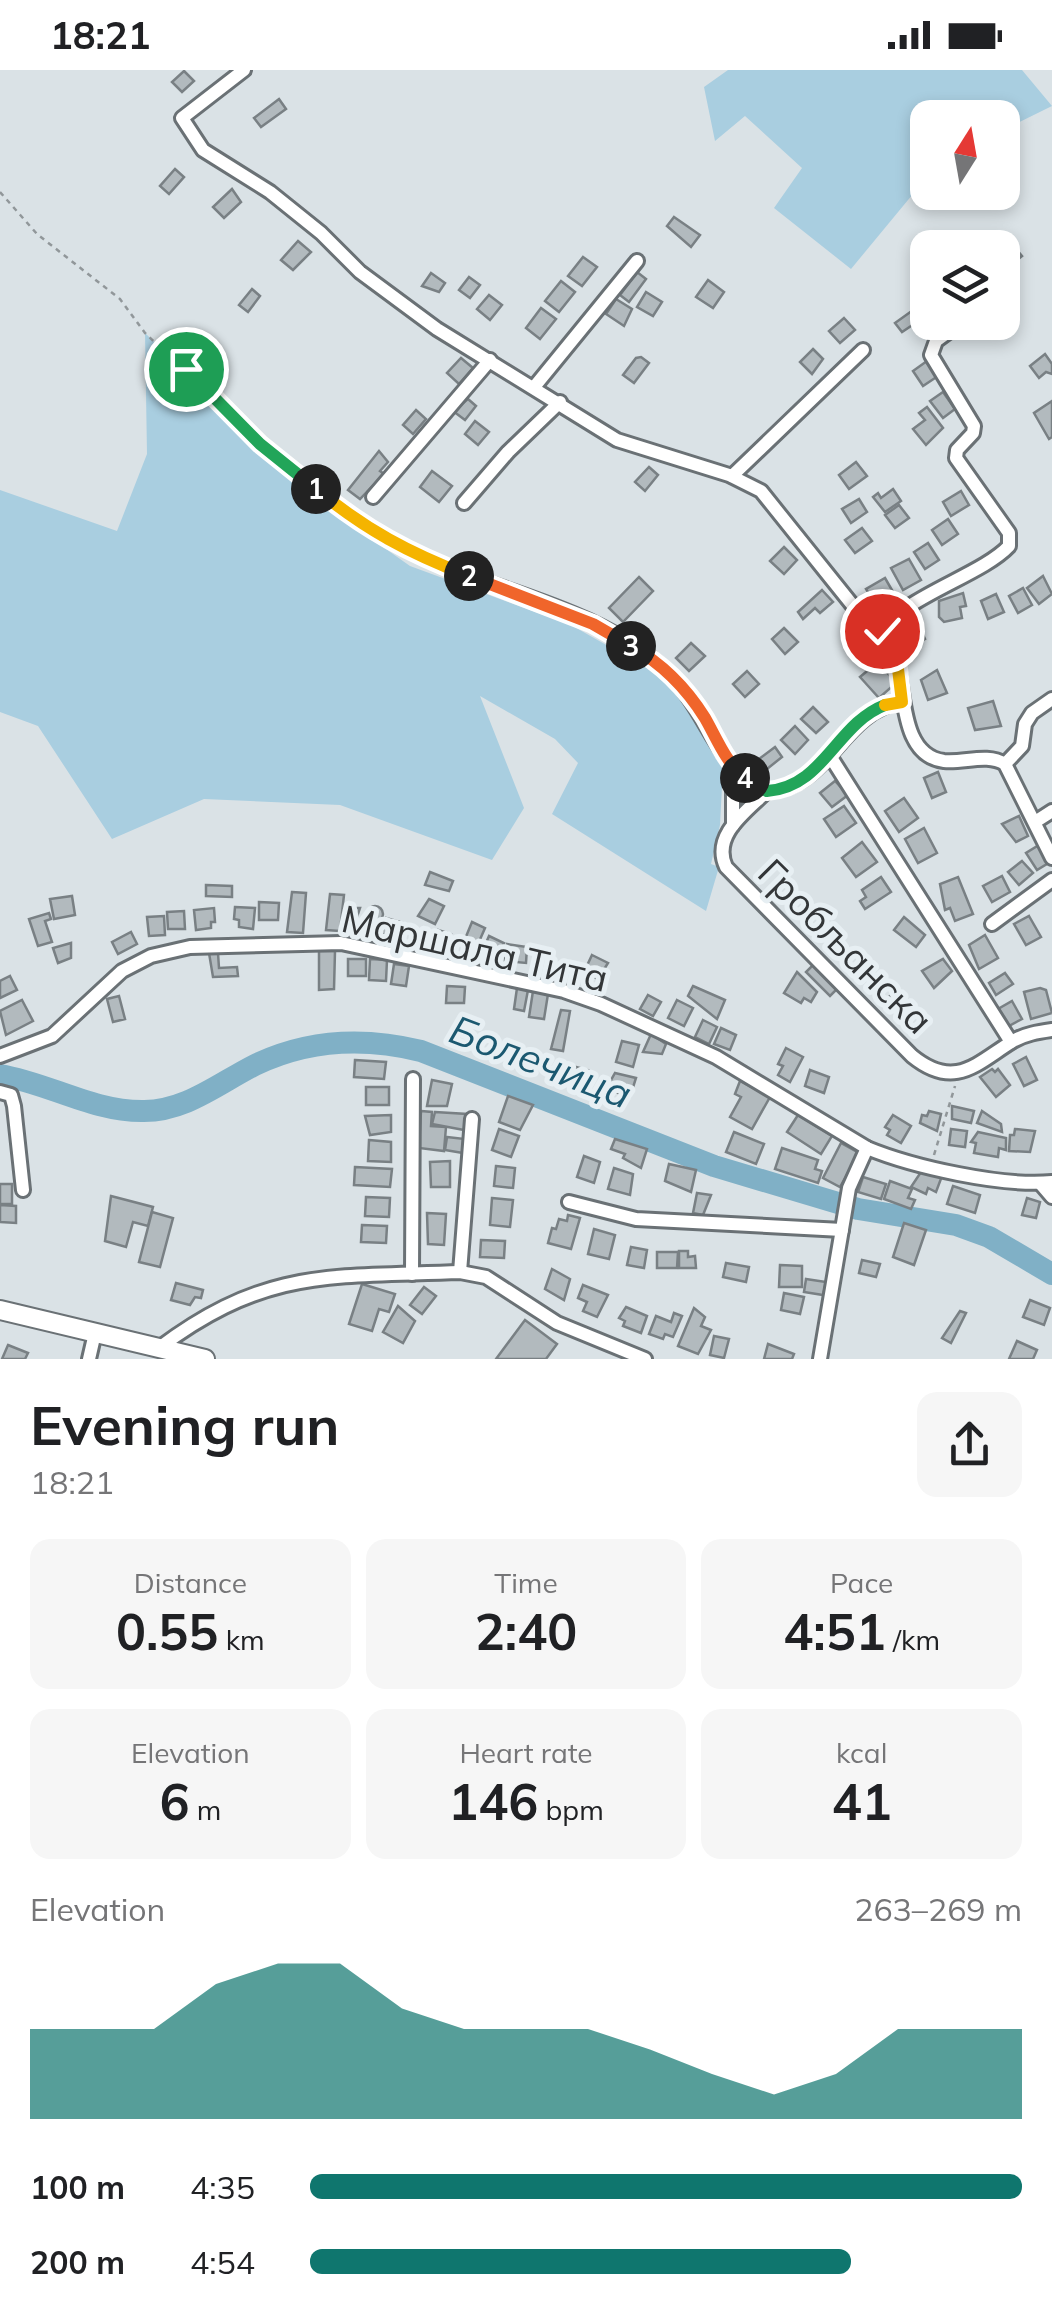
<!DOCTYPE html>
<meta charset="utf-8">
<style>
body{margin:0;font-family:Mulish,sans-serif;background:#f6f6f6;color:#202124;height:100vh;display:flex;flex-direction:column;font-size:38px;white-space:nowrap}
*{box-sizing:border-box;margin:0}
p{font-size:32px;color:#757577}
.icon{flex:none;width:55px;height:55px;fill:none;stroke:currentColor;stroke-width:2;stroke-linecap:round;stroke-linejoin:round}
.map{position:relative;height:1289px;overflow:hidden}
.details{display:flex;flex-direction:column;background:#fff;flex:1}
.details>*{flex:none}
.needle{width:65px;rotate:11deg}
.tools{position:absolute;left:910px;top:30px;display:grid;gap:20px}
.tools a{display:grid;place-items:center;width:110px;height:110px;border-radius:20px;background:#fff;box-shadow:0 5px 15px #0003;font-size:50px}
.pin{position:absolute;display:grid;place-items:center;width:85px;height:85px;color:#fff;margin:-42px;border:5px solid #fff;border-radius:50%;box-shadow:0 2px 10px #0007}
.km{position:absolute;width:50px;height:50px;margin:-25px;border-radius:50%;background:#222;color:#fff;font-size:28px;line-height:50px;text-align:center}
.round{display:grid;place-items:center;flex:none;width:105px;height:105px;border-radius:20px;background:#f6f6f6}
.overview{display:flex;align-items:center;justify-content:space-between;height:170px;padding:0 30px}
h1{font-size:55px;font-weight:700;line-height:75px}
.stats{display:grid;grid-template-columns:repeat(3,1fr);gap:15px;height:170px;padding:10px 30px}
.stats div{display:grid;align-content:center;border-radius:20px;background:#f6f6f6;text-align:center}
.stats b{font-size:50px;font-weight:700}
.stats small{font-size:28px;font-weight:400}
.stats p{font-size:28px}
.chart{height:280px;padding:20px 30px}
.chart p{display:flex;justify-content:space-between}
.chart svg{width:100%;height:180px;margin-top:10px;fill:#0f766e;opacity:.7}
ul{padding:0 30px;list-style:none;font-size:32px}
li{display:grid;grid-template-columns:160px 120px 1fr;align-items:center;height:75px}
li i{height:25px;border-radius:12px;background:#0f766e}
.status{display:flex;justify-content:space-between;align-items:center;height:70px;padding:0 50px;background:#fff;direction:ltr}
.status svg{height:28px;fill:currentColor}
.map>svg:first-child{display:block}
</style>
<div class="status"><b>18:21</b><svg viewBox="0 0 49 12"><path d="M0 12V9h3v3zM5 12V6h3v6zM10 12V3h3v9zM15 12V0h3v12zM26 1h20v11H26zM47 4h2v5h-2z"/></svg></div>
<div class="map">
<svg width="1052" height="1289" viewBox="0 0 1052 1289">
<rect width="100%" height="100%" fill="#dae2e6"/>
<g fill="#a9cee0">
<polygon points="728,0 1022,0 1052,36 1003,60 1002,48 928,48 927,107 851,199 774,138 802,98 745,46 715,71 704,17"/>
<polygon points="145,263 318,431 410,496 571,555 670,611 713,671 723,697 720,755 711,794 719,797 706,841 552,744 578,693 555,669 480,626 524,738 492,790 340,735 204,729 112,769 38,656 0,642 0,420 117,461 147,384"/>
</g>
<g fill="none" stroke-linecap="round" stroke-linejoin="round">
<path stroke="#80b0c6" stroke-width="22" d="M0,1005C48,1013 92,1041 142,1041C185,1042 219,1013 255,995C309,969 364,967 421,981L714,1096L858,1139L956,1155L989,1167L1052,1204"/>
</g>
<g fill="#b2babe" stroke="#798084" stroke-width="2.5">
<polygon points="184,1 194,11 182,22 172,12"/>
<polygon points="279,29 286,39 261,57 254,48"/>
<polygon points="175,99 184,107 169,124 160,116"/>
<polygon points="232,119 241,132 224,148 213,137"/>
<polygon points="674,147 700,165 691,177 667,156"/>
<polygon points="298,171 311,182 293,200 281,190"/>
<polygon points="1011,173 1022,186 1011,195 1002,184"/>
<polygon points="583,187 597,197 582,216 568,206"/>
<polygon points="637,202 646,209 629,232 620,225"/>
<polygon points="431,203 445,213 439,222 422,216"/>
<polygon points="469,207 480,215 470,228 459,220"/>
<polygon points="708,210 724,222 713,238 696,227"/>
<polygon points="561,211 575,222 559,242 545,231"/>
<polygon points="252,219 260,226 248,242 239,235"/>
<polygon points="646,222 662,232 653,246 637,237"/>
<polygon points="489,225 502,235 490,250 477,239"/>
<polygon points="616,229 632,239 624,256 606,244"/>
<polygon points="541,238 556,249 540,269 526,258"/>
<polygon points="916,238 923,248 902,262 895,253"/>
<polygon points="844,248 855,260 840,273 829,261"/>
<polygon points="813,279 823,289 812,304 800,292"/>
<polygon points="1045,284 1052,294 1052,304 1046,302 1039,308 1030,296"/>
<polygon points="641,287 649,293 634,313 623,305 636,288"/>
<polygon points="461,288 473,298 459,314 447,303"/>
<polygon points="927,291 938,306 923,316 913,301"/>
<polygon points="943,322 955,339 943,348 930,331"/>
<polygon points="468,329 476,336 465,350 453,341"/>
<polygon points="1052,331 1052,367 1049,369 1034,343"/>
<polygon points="927,337 943,358 926,375 913,359 925,350 919,343"/>
<polygon points="416,340 426,349 413,364 403,355"/>
<polygon points="475,351 489,362 478,375 465,364"/>
<polygon points="379,381 388,392 380,401 384,404 360,429 348,420"/>
<polygon points="856,392 867,406 849,419 839,405"/>
<polygon points="649,397 658,405 645,421 635,412"/>
<polygon points="432,401 452,416 439,432 420,417"/>
<polygon points="893,419 901,431 885,442 873,427 878,423 881,428"/>
<polygon points="961,421 969,435 951,446 943,432"/>
<polygon points="859,429 867,442 851,453 842,439"/>
<polygon points="899,435 909,448 895,458 885,445"/>
<polygon points="948,449 958,464 942,475 932,460"/>
<polygon points="862,458 872,471 855,483 845,470"/>
<polygon points="928,473 939,490 925,499 914,482"/>
<polygon points="784,477 797,490 784,504 770,491"/>
<polygon points="909,489 921,510 903,520 891,498"/>
<polygon points="1043,506 1052,524 1039,534 1027,518"/>
<polygon points="639,507 653,521 623,552 609,538"/>
<polygon points="885,508 896,527 878,538 866,519"/>
<polygon points="1023,518 1032,535 1018,543 1009,526"/>
<polygon points="822,520 833,532 820,543 815,538 803,549 798,542"/>
<polygon points="963,523 966,536 960,537 962,548 944,552 939,547 939,531"/>
<polygon points="996,524 1004,542 988,549 981,531"/>
<polygon points="918,554 925,569 907,579 900,561"/>
<polygon points="784,558 798,572 785,584 772,569"/>
<polygon points="691,573 705,586 689,601 676,588"/>
<polygon points="878,592 896,613 879,628 860,607"/>
<polygon points="937,600 947,623 928,630 921,610"/>
<polygon points="747,601 759,614 745,627 733,614"/>
<polygon points="993,631 1001,656 975,660 968,638"/>
<polygon points="813,637 828,652 816,663 801,649"/>
<polygon points="795,656 808,670 795,684 781,670"/>
<polygon points="775,677 782,687 767,699 759,689"/>
<polygon points="938,702 946,722 932,728 924,708"/>
<polygon points="835,711 848,725 832,737 820,723"/>
<polygon points="904,728 918,748 899,762 885,741"/>
<polygon points="844,736 856,753 836,767 824,749"/>
<polygon points="1019,746 1028,766 1016,772 1002,754"/>
<polygon points="924,758 937,783 918,793 905,769"/>
<polygon points="862,772 877,792 856,807 842,788"/>
<polygon points="1039,775 1050,792 1037,800 1026,783"/>
<polygon points="1022,791 1033,803 1019,815 1008,802"/>
<polygon points="430,802 453,811 449,821 425,815"/>
<polygon points="1002,806 1010,822 992,832 983,816"/>
<polygon points="881,807 891,822 865,839 860,831 866,827 862,820"/>
<polygon points="958,807 973,844 955,851 950,838 945,840 940,814"/>
<polygon points="206,815 232,816 232,827 206,826"/>
<polygon points="292,822 306,823 303,863 287,862"/>
<polygon points="330,824 344,825 340,861 326,860"/>
<polygon points="72,826 75,845 54,849 50,829"/>
<polygon points="429,829 444,836 435,854 418,846"/>
<polygon points="259,832 279,833 278,850 259,850"/>
<circle cx="375" cy="844" r="8"/>
<polygon points="235,837 255,838 253,859 239,857 239,850 234,849"/>
<polygon points="214,838 215,852 211,852 211,858 196,860 194,840"/>
<polygon points="347,838 360,838 351,865 343,864"/>
<polygon points="184,841 185,859 168,859 167,842"/>
<polygon points="49,843 51,849 45,851 52,872 38,876 29,849"/>
<polygon points="164,846 165,865 149,866 147,847"/>
<polygon points="1029,846 1041,867 1026,875 1014,854"/>
<polygon points="904,847 925,865 916,877 894,860"/>
<polygon points="386,848 404,853 401,864 396,862 394,868 381,864"/>
<polygon points="472,852 485,858 478,874 465,869"/>
<polygon points="438,860 451,864 447,879 433,875"/>
<polygon points="131,862 137,874 118,884 112,872"/>
<polygon points="985,865 998,888 979,899 969,875"/>
<polygon points="489,866 504,873 498,886 483,880"/>
<polygon points="71,873 71,888 58,893 53,878"/>
<polygon points="507,874 527,877 526,893 505,891"/>
<polygon points="319,881 335,881 334,919 319,920"/>
<polygon points="209,883 218,883 219,898 237,897 238,906 213,907"/>
<polygon points="592,885 608,893 598,909 584,902"/>
<rect x="348" y="889" width="18" height="17"/>
<polygon points="370,889 387,890 386,911 369,910"/>
<polygon points="943,889 952,901 934,918 922,901"/>
<polygon points="394,894 409,896 406,916 391,914"/>
<polygon points="814,894 838,918 830,926 806,902"/>
<polygon points="797,902 817,922 811,932 804,928 801,933 784,923"/>
<polygon points="1005,903 1013,914 996,925 989,913"/>
<polygon points="10,906 17,920 0,928 0,911"/>
<polygon points="447,916 465,917 464,933 446,933"/>
<polygon points="693,916 725,930 717,949 688,926"/>
<polygon points="517,918 528,920 524,941 514,939"/>
<polygon points="1040,918 1046,920 1052,943 1031,949 1024,922"/>
<polygon points="899,919 911,934 895,942 885,930"/>
<polygon points="533,921 548,924 544,949 529,947"/>
<polygon points="648,925 661,932 653,946 640,939"/>
<polygon points="119,926 125,949 113,952 107,929"/>
<polygon points="22,930 33,951 6,965 0,941"/>
<polygon points="677,930 693,938 684,956 668,948"/>
<polygon points="1012,931 1022,949 1007,957 998,939"/>
<polygon points="561,940 570,941 563,981 551,979"/>
<polygon points="703,950 717,957 709,974 695,967"/>
<polygon points="721,958 736,965 730,980 714,974"/>
<polygon points="651,964 666,974 662,984 643,982"/>
<polygon points="622,971 639,975 633,997 616,992"/>
<polygon points="786,978 803,987 790,1012 778,1005 783,996 778,994"/>
<polygon points="1026,987 1037,1010 1024,1016 1013,994"/>
<polygon points="355,990 386,992 384,1009 354,1007"/>
<polygon points="576,997 588,1000 581,1018 569,1015"/>
<polygon points="992,999 995,1002 998,999 1010,1015 996,1027 980,1007"/>
<polygon points="810,1000 829,1007 824,1023 805,1016"/>
<polygon points="615,1003 636,1008 630,1027 606,1019"/>
<polygon points="432,1010 452,1014 447,1036 427,1036"/>
<polygon points="740,1011 770,1027 752,1059 730,1047 741,1027 735,1024"/>
<rect x="366" y="1017" width="23" height="18"/>
<polygon points="508,1026 533,1035 520,1060 499,1052"/>
<polygon points="952,1036 974,1041 971,1053 952,1049"/>
<polygon points="421,1041 432,1042 431,1056 446,1057 444,1081 419,1078"/>
<polygon points="929,1041 941,1044 937,1061 920,1053 922,1045 927,1046"/>
<polygon points="982,1041 1001,1054 1002,1062 977,1053"/>
<polygon points="435,1042 467,1044 464,1060 432,1054"/>
<polygon points="391,1045 391,1062 370,1065 365,1046"/>
<polygon points="798,1045 832,1066 821,1084 787,1062"/>
<polygon points="893,1045 911,1056 901,1073 887,1065 890,1060 885,1057"/>
<polygon points="499,1059 519,1066 511,1087 492,1080"/>
<polygon points="951,1059 967,1061 965,1077 949,1075"/>
<polygon points="1015,1059 1035,1061 1030,1082 1009,1081 1010,1065 1014,1065"/>
<polygon points="734,1062 764,1074 756,1094 726,1082"/>
<polygon points="978,1062 1006,1068 1006,1080 999,1078 998,1087 974,1083 976,1073 971,1072"/>
<polygon points="447,1067 465,1069 463,1083 445,1080"/>
<polygon points="615,1069 647,1079 641,1098 623,1088 625,1084 611,1079"/>
<polygon points="369,1070 391,1072 391,1092 368,1091"/>
<polygon points="841,1073 859,1083 840,1117 823,1108"/>
<polygon points="782,1078 818,1090 815,1099 822,1101 818,1113 775,1099"/>
<polygon points="584,1086 600,1092 594,1113 577,1107"/>
<polygon points="450,1091 450,1117 431,1117 430,1092"/>
<polygon points="669,1094 696,1100 691,1122 665,1111"/>
<polygon points="496,1096 515,1098 513,1118 494,1116"/>
<polygon points="355,1097 392,1099 390,1117 354,1115"/>
<polygon points="614,1098 633,1104 630,1125 608,1119"/>
<polygon points="923,1099 942,1106 936,1122 928,1118 926,1124 911,1117"/>
<polygon points="863,1107 886,1114 881,1129 858,1122"/>
<polygon points="890,1111 912,1119 908,1128 915,1130 911,1139 884,1129"/>
<rect x="0" y="1114" width="12" height="20"/>
<polygon points="953,1116 980,1125 975,1143 947,1134"/>
<polygon points="697,1123 711,1125 703,1145 693,1143"/>
<polygon points="111,1126 153,1137 148,1156 133,1152 126,1177 105,1171"/>
<polygon points="366,1127 390,1128 389,1147 365,1146"/>
<polygon points="492,1128 513,1130 510,1157 490,1155"/>
<polygon points="1027,1128 1040,1132 1036,1148 1022,1145"/>
<polygon points="0,1135 16,1136 16,1153 0,1152"/>
<polygon points="152,1142 173,1148 160,1197 139,1192"/>
<polygon points="427,1143 446,1144 444,1175 428,1174"/>
<polygon points="568,1145 580,1148 571,1179 548,1173 552,1158 556,1159 559,1149 567,1151"/>
<polygon points="904,1153 926,1160 914,1195 893,1187"/>
<polygon points="362,1155 387,1156 386,1173 361,1172"/>
<polygon points="594,1159 615,1165 609,1189 588,1184"/>
<polygon points="481,1170 505,1171 504,1188 480,1187"/>
<polygon points="631,1177 647,1180 644,1198 627,1195"/>
<polygon points="679,1181 688,1181 688,1187 695,1186 696,1198 679,1198"/>
<polygon points="657,1182 678,1182 677,1198 657,1198"/>
<polygon points="862,1190 880,1194 876,1207 859,1203"/>
<polygon points="726,1193 749,1197 746,1212 723,1207"/>
<polygon points="780,1195 802,1196 802,1217 779,1217"/>
<polygon points="552,1199 570,1209 564,1230 545,1219"/>
<polygon points="806,1209 826,1212 823,1225 804,1222"/>
<polygon points="176,1213 203,1220 201,1228 195,1227 190,1235 171,1230"/>
<polygon points="362,1214 395,1224 389,1242 379,1239 372,1261 349,1254"/>
<polygon points="583,1215 608,1225 597,1247 583,1241 587,1232 578,1228"/>
<polygon points="424,1217 436,1226 422,1244 410,1235"/>
<polygon points="784,1223 804,1227 800,1244 781,1240"/>
<polygon points="1030,1230 1050,1238 1044,1255 1023,1247"/>
<polygon points="398,1236 415,1251 403,1273 383,1262"/>
<polygon points="626,1237 647,1246 641,1263 623,1256 625,1251 619,1248"/>
<polygon points="694,1238 705,1247 701,1256 711,1260 698,1284 678,1276"/>
<polygon points="960,1241 966,1243 951,1273 942,1268"/>
<polygon points="674,1243 682,1246 673,1267 665,1264 663,1269 649,1264 656,1246 671,1252"/>
<polygon points="525,1250 557,1274 546,1289 496,1289"/>
<polygon points="714,1266 729,1269 724,1288 710,1285"/>
<polygon points="1017,1271 1037,1280 1033,1289 1009,1289"/>
<polygon points="768,1274 794,1284 792,1289 764,1289"/>
<polygon points="8,1275 28,1283 25,1289 2,1289"/>
</g>
<g fill="none" stroke-linecap="round" stroke-linejoin="round">
<defs>
<g id="street">
<path d="M244,0L182,48L203,80L270,122L321,163L360,202L437,259L617,370L729,405L761,421L874,562L881,564C885,576 895,587 898,599C905,629 903,686 944,691C965,693 987,683 1005,694L1052,788"/>
<polyline points="1002,223 1004,222"/>
<polyline points="535,316 637,191"/>
<polyline points="732,406 863,280"/>
<polyline points="373,427 490,290"/>
<polyline points="464,433 508,382 560,332"/>
<path d="M473,508C542,531 626,556 676,611C708,646 721,703 767,721C832,717 839,642 903,631"/>
<path d="M881,564C899,528 981,506 1009,476V463L956,388L957,380L973,363L974,356L931,285L936,271L962,252"/>
<polyline points="830,686 1011,972"/>
<polyline points="1005,694 1022,676 1025,654 1032,643 1052,629"/>
<path d="M767,721C747,741 711,765 726,797L912,986C955,1021 977,993 1013,971C1025,964 1038,962 1052,960"/>
<polyline points="1035,752 1052,741"/>
<polyline points="733,755 733,698"/>
<polyline points="992,854 1052,810"/>
<path d="M0,986L52,966L122,901L151,886L190,877L341,873L564,921L601,934L716,987L867,1078C913,1097 1003,1117 1052,1112"/>
<polyline points="0,1022 11,1025 14,1036 23,1120"/>
<polyline points="1040,1113 1052,1127"/>
<polyline points="569,1132 636,1149 842,1160"/>
<polyline points="460,1202 472,1049"/>
<polyline points="412,1204 413,1009"/>
<path d="M159,1278C267,1197 333,1207 460,1202L486,1207L557,1253L645,1289"/>
<polyline points="89,1289 95,1263"/>
<polyline points="820,1289 849,1118 867,1078"/>
</g>
<polyline id="secondary" points="0,1240 205,1289"/>
</defs>
<use href="#street" stroke="#6a7175" stroke-width="18"/>
<use href="#secondary" stroke="#6a7175" stroke-width="22"/>
<g stroke="#91979a" stroke-width="2.5" stroke-dasharray="5 5" stroke-linecap="butt">
<polyline points="0,122 37,164 120,229 145,263 260,374 373,463 408,483 463,503"/>
<polyline points="934,1085 955,1016"/>
</g>
<use href="#street" stroke="#fff" stroke-width="12"/>
<use href="#secondary" stroke="#fff" stroke-width="18"/>
</g>
<g fill="none" stroke-linecap="round" stroke-linejoin="round">
<defs>
<polyline id="split-1" points="186,299 260,374 316,419"/>
<path id="split-2" d="M316,419C366,460 409,483 469,506"/>
<polyline id="split-3" points="469,506 593,554 631,576"/>
<path id="split-4" d="M631,576C661,593 687,619 705,648C717,669 726,693 745,708"/>
<path id="split-5" d="M745,708L767,721C824,717 836,654 885,635"/>
<polyline id="split-6" points="882,561 898,599 902,632 885,635"/>
</defs>
<use href="#split-1" stroke="#fff" stroke-width="20"/>
<use href="#split-2" stroke="#fff" stroke-width="20"/>
<use href="#split-3" stroke="#fff" stroke-width="20"/>
<use href="#split-4" stroke="#fff" stroke-width="20"/>
<use href="#split-5" stroke="#fff" stroke-width="20"/>
<use href="#split-6" stroke="#fff" stroke-width="20"/>
<use href="#split-1" stroke="#22a559" stroke-width="12"/>
<use href="#split-2" stroke="#f5b400" stroke-width="12"/>
<use href="#split-3" stroke="#f0652b" stroke-width="12"/>
<use href="#split-4" stroke="#f0652b" stroke-width="12"/>
<use href="#split-5" stroke="#22a559" stroke-width="12"/>
<use href="#split-6" stroke="#f5b400" stroke-width="12"/>
</g>
<g text-anchor="middle" dominant-baseline="central" stroke-width="10" stroke-linejoin="round" paint-order="stroke">
<g font-size="38" fill="#333638" stroke="#e7eff3">
<text transform="translate(846 876) rotate(45)">Гробљанска</text>
<text transform="translate(475 878) rotate(13)">Маршала Тита</text>
</g>
<g font-size="40" font-style="italic" fill="#1b5870" stroke="#e7eff3">
<text transform="translate(541 991) rotate(21)">Болечица</text>
</g>
</g>
</svg>
<div class="tools">
<a><svg class="needle" viewBox="-14 -14 28 28"><path d="M0-13l5 13h-10z" fill="#e53935"/><path d="M0 13l5-13h-10z" fill="#757577"/></svg></a>
<a><svg class="icon" aria-label="layers" viewBox="0 0 24 24"><path d="M12 4l9 5-9 5-9-5zM3 14l9 5 9-5"/></svg></a>
</div>
<div class="pin" style="left:186px;top:299px;background:#1e9e55"><svg class="icon" aria-label="arrive" viewBox="0 0 24 24"><path d="M6 21V4h12l-3 4 3 4H6"/></svg></div>
<div class="pin" style="left:882px;top:561px;background:#d93025"><svg class="icon" aria-label="check" viewBox="0 0 24 24"><path d="M5 12l5 5 9-10"/></svg></div>
<b class="km" style="left:316px;top:419px">1</b>
<b class="km" style="left:469px;top:506px">2</b>
<b class="km" style="left:631px;top:576px">3</b>
<b class="km" style="left:745px;top:708px">4</b>
</div>
<section class="details">
<div class="overview"><div><h1>Evening run</h1><p>18:21</p></div><a class="round"><svg class="icon" aria-label="share" viewBox="0 0 24 24"><path d="M12 15V3M7 8l5-5 5 5M5 13v7h14v-7"/></svg></a></div>
<div class="stats">
<div><p>Distance</p><b>0.55<small> km</small></b></div>
<div><p>Time</p><b>2:40</b></div>
<div><p>Pace</p><b>4:51<small> /km</small></b></div>
</div>
<div class="stats">
<div><p>Elevation</p><b>6<small> m</small></b></div>
<div><p>Heart rate</p><b>146<small> bpm</small></b></div>
<div><p>kcal</p><b>41</b></div>
</div>
<div class="chart"><p><span>Elevation</span>263–269 m</p>
<svg viewBox="0 0 160 44" preserveAspectRatio="none"><path d="M0 44V22L10 22L20 22L30 11L40 6L50 6L60 17L70 22L80 22L90 22L100 27L110 33L120 38L130 33L140 22L150 22L160 22V44z"/></svg>
</div>
<ul>
<li><b>100 m</b>4:35<i style="width:100%"></i></li>
<li><b>200 m</b>4:54<i style="width:76%"></i></li>
</ul>
</section>
